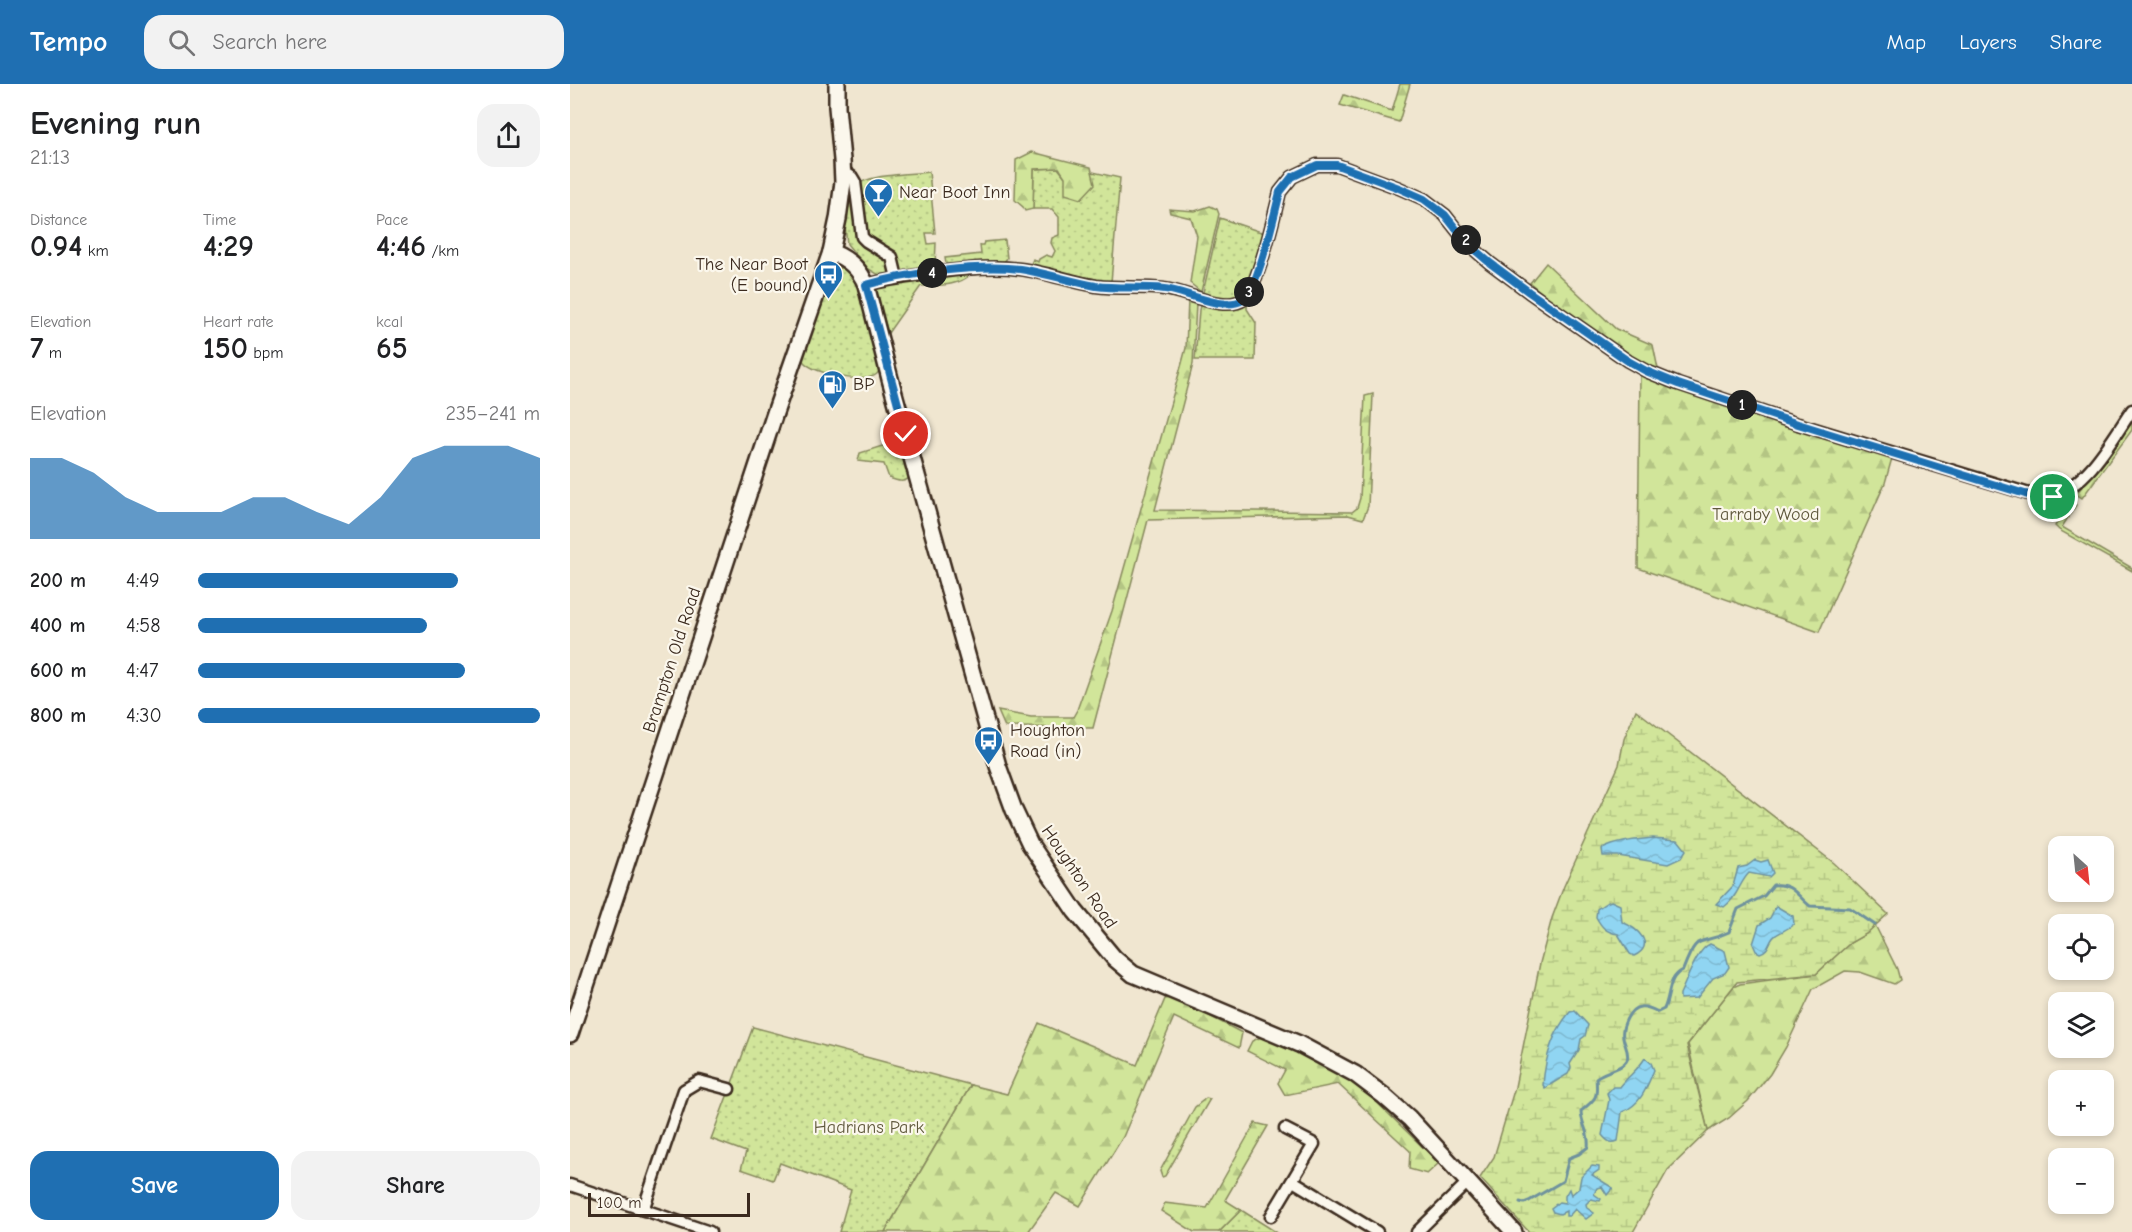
<!DOCTYPE html>
<meta charset="utf-8">
<style>
body{margin:0;font-family:"Comic Neue",sans-serif;background:#f2f2f2;color:#202124;height:100vh;display:flex;flex-direction:column;font-size:22px;white-space:nowrap}
*{box-sizing:border-box;margin:0}
p{font-size:20px;color:#757577}
.icon{flex:none;width:33px;height:33px;fill:none;stroke:currentColor;stroke-width:2;stroke-linecap:round;stroke-linejoin:round}
.map{position:relative;flex:1;overflow:hidden}
.drawer{display:flex;flex-direction:column;background:#fff;width:570px}
.drawer>*{flex:none}
.needle{width:39px;rotate:153deg}
.fabs{position:absolute;left:1478px;top:752px;display:grid;gap:12px}
.fabs a{display:grid;place-items:center;width:66px;height:66px;border-radius:12px;background:#fff;box-shadow:0 3px 9px #0003;font-size:30px}
.scale{position:absolute;left:18px;bottom:15px;width:162px;box-sizing:border-box;padding-left:6px;border:3px solid #3b2a1e;border-top:0;font-size:16px;line-height:21px;white-space:nowrap;color:#3b2a1e;-webkit-text-stroke:4px #fbf7ec;paint-order:stroke}
.pin{position:absolute;display:grid;place-items:center;width:51px;height:51px;color:#fff;margin:-26px;border:3px solid #fff;border-radius:50%;box-shadow:0 2px 6px #0007}
.km{position:absolute;width:30px;height:30px;margin:-15px;border-radius:50%;background:#222;color:#fff;font-size:16px;line-height:30px;text-align:center}
.round{display:grid;place-items:center;flex:none;width:63px;height:63px;border-radius:18px;background:#f2f2f2}
.summary{display:flex;align-items:center;justify-content:space-between;height:102px;padding:0 30px}
h1{font-size:33px;font-weight:800;line-height:45px}
.stats{display:grid;grid-template-columns:repeat(3,1fr);gap:9px;height:102px;padding:6px 30px}
.stats div{display:grid;align-content:center}
.stats b{font-size:30px;font-weight:800}
.stats small{font-size:16px;font-weight:400}
.stats p{font-size:16px}
.chart{height:168px;padding:12px 30px}
.chart p{display:flex;justify-content:space-between}
.chart svg{width:100%;height:108px;margin-top:6px;fill:#1f6fb2;opacity:.7}
.button{display:flex;gap:12px;margin-top:auto;padding:12px 30px}
.button a{flex:1;height:69px;border-radius:18px;background:#1f6fb2;color:#fff;font-size:24px;font-weight:800;line-height:69px;text-align:center}
.button a+a{background:#f2f2f2;color:#202124}
ul{padding:0 30px;list-style:none;font-size:20px}
li{display:grid;grid-template-columns:96px 72px 1fr;align-items:center;height:45px}
li i{height:15px;border-radius:8px;background:#1f6fb2}
header{display:flex;align-items:center;gap:36px;box-sizing:border-box;height:84px;padding:0 30px;background:#1f6fb2;color:#fff}
header strong{font-size:28px}
nav{display:flex;gap:33px;margin-inline-start:auto;font-size:21px}
.search{width:420px;height:54px;background:#f2f2f2;display:flex;align-items:center;gap:15px;box-sizing:border-box;padding:0 21px;border-radius:18px;color:#757577;font-size:22px}
main{display:flex;flex:1;min-height:0}
.map>svg:first-child{display:block}
</style>
<header>
<strong>Tempo</strong>
<div class="search"><svg class="icon" aria-label="search" viewBox="0 0 24 24"><circle cx="10" cy="10" r="6"/><path d="M15 15l6 6"/></svg>Search here</div>
<nav><a>Map</a><a>Layers</a><a>Share</a></nav>
</header>
<main>
<section class="drawer">
<div class="summary"><div><h1>Evening run</h1><p>21:13</p></div><a class="round"><svg class="icon" aria-label="share" viewBox="0 0 24 24"><path d="M12 15V3M7 8l5-5 5 5M5 13v7h14v-7"/></svg></a></div>
<div class="stats">
<div><p>Distance</p><b>0.94<small> km</small></b></div>
<div><p>Time</p><b>4:29</b></div>
<div><p>Pace</p><b>4:46<small> /km</small></b></div>
</div>
<div class="stats">
<div><p>Elevation</p><b>7<small> m</small></b></div>
<div><p>Heart rate</p><b>150<small> bpm</small></b></div>
<div><p>kcal</p><b>65</b></div>
</div>
<div class="chart"><p><span>Elevation</span>235–241 m</p>
<svg viewBox="0 0 160 44" preserveAspectRatio="none"><path d="M0 44V11L10 11L20 17L30 27L40 33L50 33L60 33L70 27L80 27L90 33L100 38L110 27L120 11L130 6L140 6L150 6L160 11V44z"/></svg>
</div>
<ul>
<li><b>200 m</b>4:49<i style="width:76%"></i></li>
<li><b>400 m</b>4:58<i style="width:67%"></i></li>
<li><b>600 m</b>4:47<i style="width:78%"></i></li>
<li><b>800 m</b>4:30<i style="width:100%"></i></li>
</ul>
<div class="button"><a>Save</a><a>Share</a></div>
</section>
<div class="map">
<svg width="1562" height="1148" viewBox="0 0 1562 1148">
<defs>
<pattern id="green-dots" width="8" height="8" patternUnits="userSpaceOnUse" patternTransform="scale(1.5)"><rect width="8" height="8" fill="#d1e59a"/><path d="M2 2h.1M6 6h.1" fill="none" stroke="#b4c584" stroke-width="1.8" stroke-linecap="round"/></pattern>
<pattern id="forest-firs" width="22" height="20" patternUnits="userSpaceOnUse" patternTransform="scale(1.5)"><rect width="22" height="20" fill="#d1e59a"/><path d="M5 1l3.5 6h-7zM16 11l3.5 6h-7z" fill="#b4c584"/></pattern>
<pattern id="wetland-marsh" width="20" height="14" patternUnits="userSpaceOnUse" patternTransform="scale(1.5)"><rect width="20" height="14" fill="#d1e59a"/><path d="M1 5h8M5 5V1M11 12h8M15 12V8" fill="none" stroke="#b4c584"/></pattern>
<pattern id="water-waves" width="16" height="10" patternUnits="userSpaceOnUse" patternTransform="scale(1.5)"><rect width="16" height="10" fill="#90d5f2"/><path d="M0 5q4-4 8 0t8 0" fill="none" stroke="#7db7cf"/></pattern>
</defs>
<rect width="100%" height="100%" fill="#f0e6d0"/>
<filter id="ink" filterUnits="userSpaceOnUse"><feTurbulence type="fractalNoise" baseFrequency=".0167" numOctaves="2"/><feDisplacementMap in="SourceGraphic" scale="12" xChannelSelector="R" yChannelSelector="G"/><feConvolveMatrix kernelMatrix="1 2 1 2 8 2 1 2 1" color-interpolation-filters="sRGB"/></filter>
<g filter="url(#ink)">
<g fill="url(#green-dots)" stroke="#86885c" stroke-width="1.5">
<polygon points="488,84 495,93 523,88 550,94 541,198 460,182 463,175 468,178 469,175 476,171 482,173 485,167 481,159 482,154 489,151 489,133 482,125 463,125 464,85"/>
<path d="M359,88L365,149H356L358,160L366,159L365,181L309,191L297,184L277,160L275,142L281,104C299,90 336,90 359,88Z"/>
<polygon points="650,134 694,149 690,170 678,209 677,225 686,239 685,276 625,276 629,226"/>
<polygon points="435,156 437,174 434,178 376,180 375,174 411,170 410,161 413,161 414,158"/>
<path d="M265,183L276,185L291,203L311,284C309,288 306,292 301,293C286,298 243,289 233,277L232,271L252,217L261,185Z"/>
<path d="M401,190C388,203 367,201 351,202L318,249L306,207L311,203L347,195Z"/>
<path d="M328,357L331,358L341,392C335,400 327,397 319,394L314,380L288,377L290,369Z"/>
<polygon points="183,943 401,1001 315,1148 269,1148 281,1106 210,1079 203,1096 171,1085 176,1068 141,1055"/>
<polygon points="636,1014 640,1015 595,1092 592,1093 590,1087 625,1023"/>
<polygon points="671,1126 706,1148 649,1148"/>
</g>
<g fill="url(#forest-firs)" stroke="#86885c" stroke-width="1.5">
<polygon points="830,0 840,0 829,38 770,21 774,11 822,27"/>
<polygon points="462,68 521,83 525,100 511,115 495,110 495,93 489,84 464,85 463,125 455,127 453,123 445,116 446,76"/>
<polygon points="640,122 647,125 649,130 631,208 620,199 627,152 621,134 600,129 599,125 625,127"/>
<path d="M976,179L1046,245L1083,261L1088,285C1037,264 1002,233 960,199Z"/>
<polygon points="618,216 626,219 623,280 585,426 782,428 787,424 790,414 795,312 803,310 798,422 793,435 778,431 578,436 523,644 435,643 428,627 461,633 503,633 507,626 542,527 612,279 616,264"/>
<polygon points="1070,290 1322,374 1315,399 1249,548 1068,484"/>
<polygon points="1562,338 1562,346 1512,414 1506,410 1541,367"/>
<polygon points="1498,417 1506,421 1492,443 1562,484 1562,487 1489,446 1485,442 1496,425 1488,418"/>
<polygon points="1305,841 1327,885 1330,896 1324,900 1290,888 1275,887 1243,905 1216,963 1200,990 1178,1017 1159,1034 1138,1047 1118,960 1163,903 1170,900 1246,890 1280,859 1296,850"/>
<polygon points="603,913 672,949 669,964 604,933 553,1053 510,1122 486,1109 458,1148 315,1148 401,1001 437,1010 469,939 567,981 595,915"/>
<polygon points="693,952 749,973 789,1001 869,1079 857,1090 839,1085 840,1067 768,1000 715,1011 708,999 715,986 677,967 682,957"/>
<polygon points="685,1039 698,1042 655,1116 671,1126 649,1148 624,1148 591,1127 595,1119 637,1124"/>
</g>
<polygon fill="url(#wetland-marsh)" stroke="#86885c" stroke-width="1.5" points="1066,626 1264,779 1318,830 1296,850 1280,859 1246,890 1167,898 1117,961 1138,1047 1098,1086 1063,1148 959,1148 910,1094 924,1073 945,1003 970,879 982,834 994,802 1049,681 1054,655"/>
<g fill="url(#water-waves)" stroke="#6e919d" stroke-width="1.5">
<path d="M1083,754L1108,756L1116,766L1111,774L1098,780L1048,772H1033L1032,765C1048,757 1066,756 1083,754Z"/>
<path d="M1185,776L1191,778L1198,776L1203,789L1199,793L1179,789C1169,799 1168,813 1154,823L1146,820L1163,802L1168,784L1177,782Z"/>
<path d="M1041,817L1050,821L1052,838C1067,844 1087,861 1064,872L1060,870L1048,850C1036,848 1032,844 1026,833L1027,825L1036,819Z"/>
<path d="M1206,822L1223,832L1224,840C1218,845 1212,847 1206,851C1198,856 1201,866 1190,869L1186,867L1183,860L1189,841L1200,834Z"/>
<path d="M1140,860L1155,867L1159,883L1155,889L1143,894L1127,914L1110,915V910C1117,896 1127,865 1140,860Z"/>
<path d="M1005,927L1018,941L1015,952L1011,955L1009,966L1000,980L1001,984L998,990L975,1004L973,1001C975,974 982,949 1000,928Z"/>
<path d="M1075,974L1081,979L1084,986C1077,1003 1071,1021 1052,1028L1048,1057C1040,1060 1037,1057 1032,1051L1039,1016L1037,1009L1043,1003H1050C1058,992 1068,986 1075,974Z"/>
<polygon points="1022,1082 1029,1083 1029,1086 1022,1091 1043,1104 1037,1111 1032,1103 1027,1104 1024,1110 1031,1115 1030,1117 1021,1115 1016,1120 1017,1124 1024,1129 1016,1135 1005,1125 999,1132 996,1132 996,1127 990,1130 983,1128 981,1124 989,1118 995,1119 995,1112 999,1105 1001,1111 1009,1104 1011,1093"/>
</g>
<g fill="none" stroke-linecap="round" stroke-linejoin="round">
<path stroke="#6e919d" stroke-width="3" d="M950,1118L954,1119L959,1117L993,1097L999,1074L1009,1070L1018,1063C1020,1048 1011,1041 1011,1027C1026,1015 1028,1014 1026,994C1034,987 1053,985 1057,976C1060,968 1054,961 1053,953C1051,944 1059,924 1070,923C1076,922 1082,925 1088,928L1094,925C1101,910 1097,894 1113,886C1128,847 1127,863 1159,848L1168,825L1194,812L1203,801C1223,799 1226,811 1240,822L1280,824L1305,841"/>
<defs>
<g id="street">
<polyline points="272,86 282,93 285,98 292,153 296,157 322,173 327,194"/>
<path d="M296,201C314,196 332,194 350,191C383,186 417,181 450,185C476,188 501,198 526,202C549,205 572,202 594,205C615,207 655,229 674,215C688,203 705,128 710,108L722,93L747,81H767L829,104L854,115L875,131L898,160L920,179L959,208L1058,277L1076,287L1108,300L1228,340L1472,414C1513,410 1541,357 1562,326"/>
<polyline points="723,1097 807,1148"/>
<polyline points="0,1101 140,1148"/>
<polyline points="73,1126 114,1006 129,997 159,1005"/>
<polyline points="701,1132 744,1060 715,1045"/>
<polyline points="847,1148 899,1097"/>
</g>
<g id="secondary">
<path d="M261,168C277,174 290,185 296,201L320,295L428,682L444,726L460,760L505,827L544,874L563,890L729,960L785,990L814,1012L839,1034L944,1148"/>
<polyline points="0,950 205,329 261,168 268,135 273,98 272,76 267,23 267,0"/>
</g>
</defs>
<use href="#street" stroke="#3b2a1e" stroke-width="15"/>
<use href="#secondary" stroke="#3b2a1e" stroke-width="20"/>
<use href="#street" stroke="#fbf7ec" stroke-width="10"/>
<use href="#secondary" stroke="#fbf7ec" stroke-width="15"/>
</g>
</g>
<g fill="none" stroke-linecap="round" stroke-linejoin="round" filter="url(#ink)">
<defs>
<path id="route" d="M336,350L296,201C337,189 409,180 450,185C476,189 501,198 526,202C549,205 572,202 595,205C615,207 655,229 674,215C688,204 705,128 710,108L722,93L747,81H767L829,104L854,115L875,131L898,160L920,179L959,208L1058,277L1076,287L1108,300L1228,340L1455,410L1472,414L1483,413"/>
</defs>
<use href="#route" stroke="#fff" stroke-width="12"/>
<use href="#route" stroke="#1f6fb2" stroke-width="8"/>
</g>
<defs>
<symbol id="bar-pin" viewBox="-11 -11 22 30"><path d="M0 17L-7.5 6A9.5 9.5 0 1 1 7.5 6Z" fill="#1f6fb2" stroke="#fbf7ec"/><path d="M-6-5H6L.8 .8V4.5H3.5V6h-7V4.5H-.8V.8Z" fill="#fff"/></symbol>
<symbol id="bus-pin" viewBox="-11 -11 22 30"><path d="M0 17L-7.5 6A9.5 9.5 0 1 1 7.5 6Z" fill="#1f6fb2" stroke="#fbf7ec"/><path d="M-5-6H5V4H4V6H2V4H-2V6H-4V4H-5ZM-3.5-4V0h7V-4ZM-3.5 1.2v1.5H-2V1.2ZM2 1.2v1.5H3.5V1.2Z" fill="#fff"/></symbol>
<symbol id="fuel-pin" viewBox="-11 -11 22 30"><path d="M0 17L-7.5 6A9.5 9.5 0 1 1 7.5 6Z" fill="#1f6fb2" stroke="#fbf7ec"/><path d="M-5.5-6h7V0h2V4h1.3V-2.5L3-4.5l.8-.8L6-3V5H2.5V1h-1V6h-7ZM-4.2-4.7v3.2H.2V-4.7Z" fill="#fff"/></symbol>
</defs>
<g fill-rule="evenodd">
<use href="#bar-pin" x="292" y="92" width="33" height="45"/>
<use href="#bus-pin" x="242" y="174" width="33" height="45"/>
<use href="#fuel-pin" x="246" y="284" width="33" height="45"/>
<use href="#bus-pin" x="402" y="640" width="33" height="45"/>
</g>
<g text-anchor="middle" dominant-baseline="central" stroke-width="4.5" stroke-linejoin="round" paint-order="stroke">
<g font-size="18" fill="#3b2a1e" stroke="#fbf7ec" text-anchor="start">
<text x="329" y="108">Near Boot Inn</text>
<text x="238" y="180" text-anchor="end">The Near Boot<tspan x="238" dy="21">(E bound)</tspan></text>
<text x="283" y="300">BP</text>
<text x="440" y="646">Houghton<tspan x="440" dy="21">Road (in)</tspan></text>
</g>
<g font-size="18" fill="#60593d" stroke="#fbf7ec">
<text x="1196" y="430">Tarraby Wood</text>
<text x="299" y="1043">Hadrians Park</text>
</g>
<g font-size="18" fill="#3b2a1e" stroke="#fbf7ec">
<text transform="translate(102 576) rotate(-72)">Brampton Old Road</text>
<text transform="translate(509 793) rotate(56)">Houghton Road</text>
</g>
</g>
</svg>
<div class="fabs">
<a><svg class="needle" viewBox="-14 -14 28 28"><path d="M0-13l5 13h-10z" fill="#e53935"/><path d="M0 13l5-13h-10z" fill="#757577"/></svg></a>
<a><svg class="icon" aria-label="locate" viewBox="0 0 24 24"><circle cx="12" cy="12" r="6"/><path d="M12 2v4M12 18v4M2 12h4M18 12h4"/></svg></a>
<a><svg class="icon" aria-label="layers" viewBox="0 0 24 24"><path d="M12 4l9 5-9 5-9-5zM3 14l9 5 9-5"/></svg></a>
<a>+</a>
<a>−</a>
</div>
<div class="scale">100 m</div>
<div class="pin" style="left:1483px;top:413px;background:#1e9e55"><svg class="icon" aria-label="arrive" viewBox="0 0 24 24"><path d="M6 21V4h12l-3 4 3 4H6"/></svg></div>
<div class="pin" style="left:336px;top:350px;background:#d93025"><svg class="icon" aria-label="check" viewBox="0 0 24 24"><path d="M5 12l5 5 9-10"/></svg></div>
<b class="km" style="left:1172px;top:321px">1</b>
<b class="km" style="left:896px;top:156px">2</b>
<b class="km" style="left:679px;top:208px">3</b>
<b class="km" style="left:362px;top:189px">4</b>
</div>
</main>
